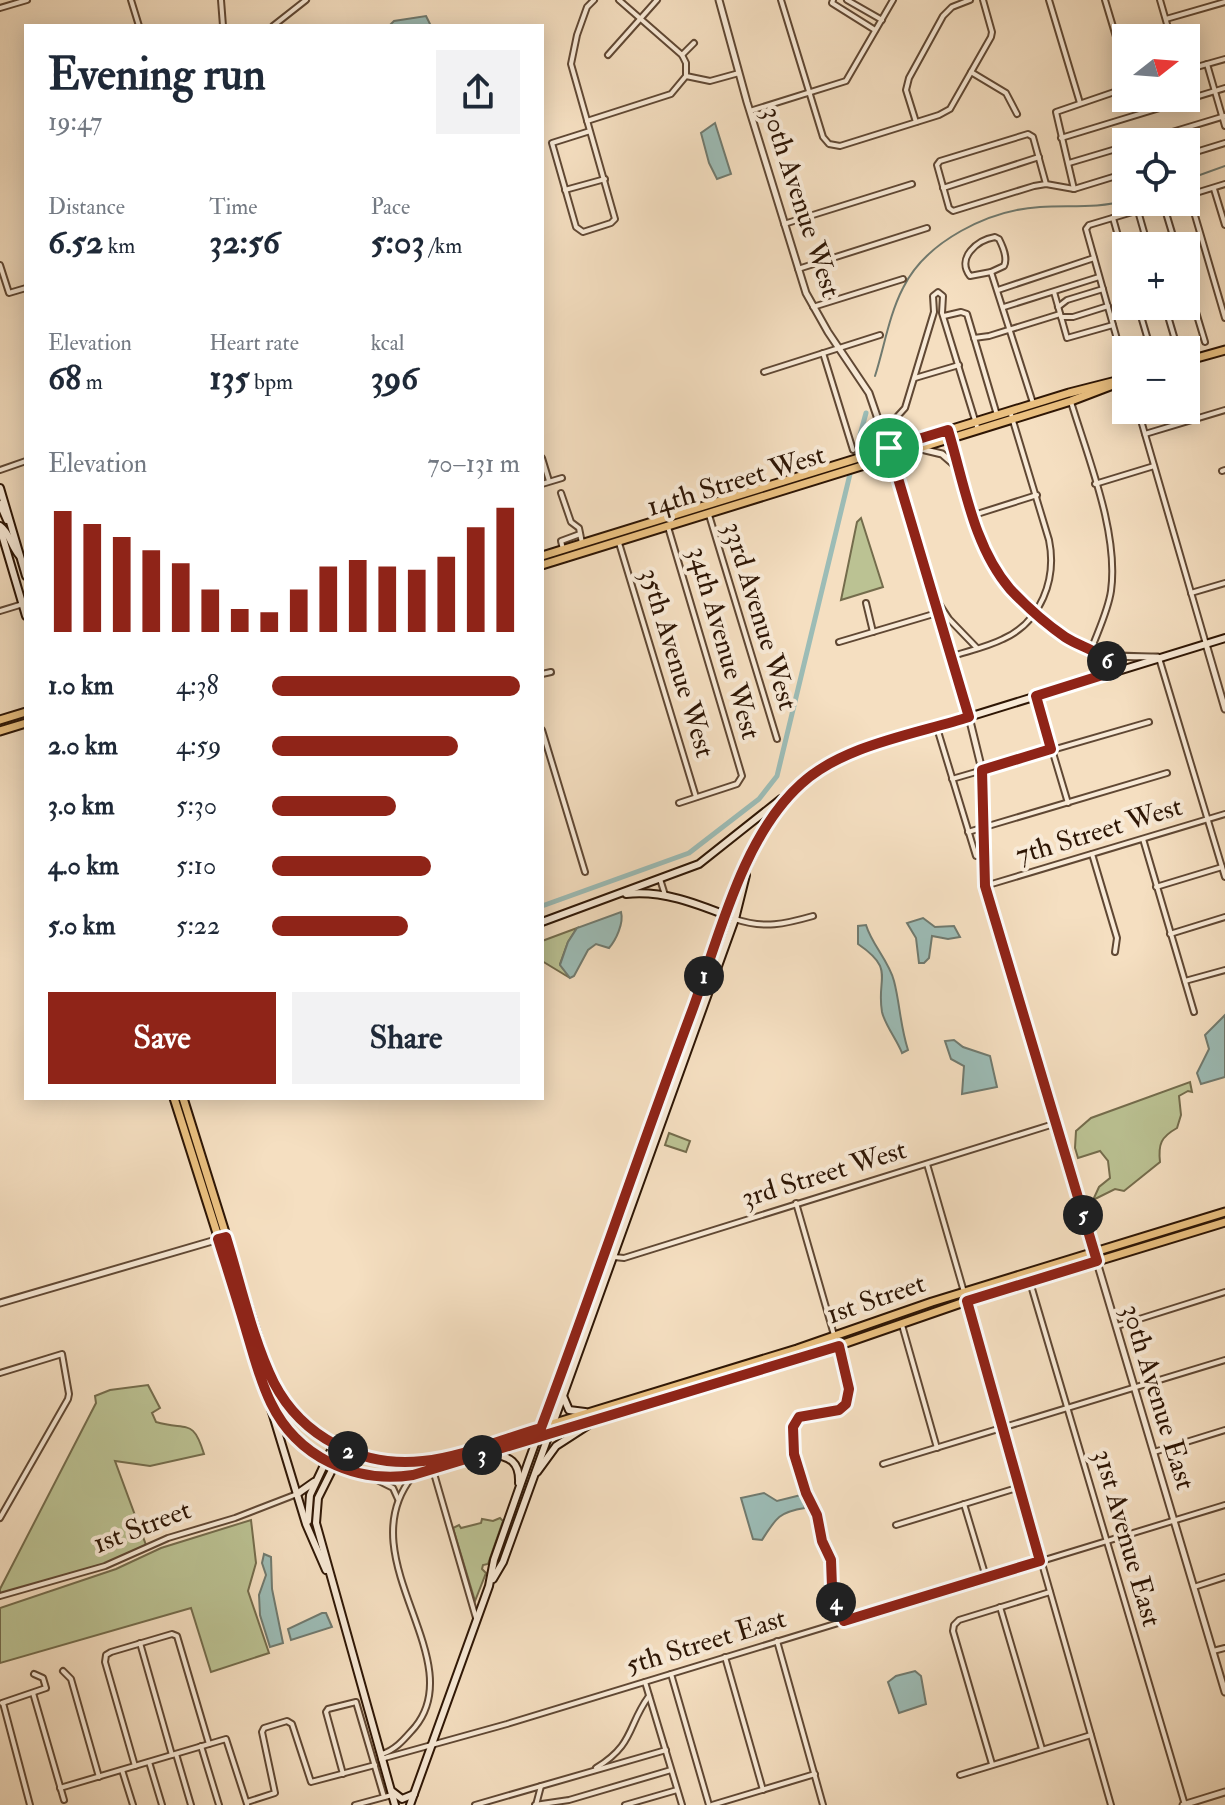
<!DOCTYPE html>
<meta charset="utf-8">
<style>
body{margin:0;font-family:"IM FELL Double Pica",serif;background:#f2f2f3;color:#1f2937;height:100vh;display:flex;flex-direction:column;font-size:30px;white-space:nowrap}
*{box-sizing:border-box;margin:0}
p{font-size:26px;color:#747a83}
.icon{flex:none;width:44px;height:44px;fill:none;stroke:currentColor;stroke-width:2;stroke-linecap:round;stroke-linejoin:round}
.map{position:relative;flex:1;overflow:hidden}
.side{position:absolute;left:24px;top:24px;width:520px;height:1076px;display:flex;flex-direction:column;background:#fff;border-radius:0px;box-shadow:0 4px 20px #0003}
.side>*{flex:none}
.needle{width:52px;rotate:73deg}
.controls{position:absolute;left:1112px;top:24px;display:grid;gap:16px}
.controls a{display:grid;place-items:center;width:88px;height:88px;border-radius:0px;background:#fff;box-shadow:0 4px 20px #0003;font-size:40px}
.pin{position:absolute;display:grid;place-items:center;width:68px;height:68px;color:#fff;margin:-34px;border:4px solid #fff;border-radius:50%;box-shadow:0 2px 8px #0007}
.km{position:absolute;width:40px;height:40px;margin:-20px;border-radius:50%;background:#222;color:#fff;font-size:22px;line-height:40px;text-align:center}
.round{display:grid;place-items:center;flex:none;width:84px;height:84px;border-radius:0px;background:#f2f2f3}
.head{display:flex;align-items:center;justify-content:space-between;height:136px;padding:0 24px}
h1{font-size:44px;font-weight:700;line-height:60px}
.stats{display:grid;grid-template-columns:repeat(3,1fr);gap:12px;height:136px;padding:8px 24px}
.stats div{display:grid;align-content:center}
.stats b{font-size:34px;font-weight:700}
.stats small{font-size:22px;font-weight:400}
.stats p{font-size:22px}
.chart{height:224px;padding:16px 24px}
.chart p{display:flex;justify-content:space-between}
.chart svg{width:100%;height:144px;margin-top:8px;stroke:#8f2418;stroke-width:6}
.cta{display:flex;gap:16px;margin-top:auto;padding:16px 24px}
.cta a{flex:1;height:92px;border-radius:0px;background:#8f2418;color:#fff;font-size:32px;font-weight:700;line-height:92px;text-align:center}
.cta a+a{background:#f2f2f3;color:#1f2937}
ul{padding:0 24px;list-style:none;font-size:26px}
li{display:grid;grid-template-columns:128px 96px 1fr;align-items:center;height:60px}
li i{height:20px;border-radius:10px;background:#8f2418}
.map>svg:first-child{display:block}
</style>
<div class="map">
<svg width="1225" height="1805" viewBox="0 0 1225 1805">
<rect width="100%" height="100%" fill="#f5dfc1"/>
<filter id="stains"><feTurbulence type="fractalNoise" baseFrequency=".0025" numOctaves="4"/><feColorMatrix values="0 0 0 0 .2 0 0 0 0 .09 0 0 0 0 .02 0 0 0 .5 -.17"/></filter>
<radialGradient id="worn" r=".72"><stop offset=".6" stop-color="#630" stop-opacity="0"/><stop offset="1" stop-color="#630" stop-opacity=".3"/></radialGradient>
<g fill="#bbc293" stroke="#746c4c" stroke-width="2">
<polygon points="861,518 883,587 841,600 857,522"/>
<polygon points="577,928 568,942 560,964 570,978 542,961 542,941"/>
<path d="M1190,1082L1192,1092L1188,1091L1179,1096L1181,1115L1177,1128C1161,1137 1158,1144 1160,1162L1124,1191L1115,1189L1093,1200L1099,1187L1110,1178L1108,1161L1100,1151L1078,1158L1075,1148L1076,1131L1091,1118Z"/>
<polygon points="669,1133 690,1141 686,1152 665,1145"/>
<path d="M148,1385L160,1408L152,1413L156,1422C188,1431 193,1418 204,1454L150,1466L115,1461L146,1545L104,1564L0,1594V1589L96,1403L95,1396L110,1390Z"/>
<polygon points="500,1518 503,1521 488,1564 483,1565 482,1569 486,1573 475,1601 453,1528 459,1525 461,1528 481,1523 482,1519 493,1521"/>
<polygon points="251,1520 256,1563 248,1591 269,1653 211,1672 191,1608 0,1663 0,1608 116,1569 161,1548"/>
</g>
<g fill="#9cbcb6" stroke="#707a6f" stroke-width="2">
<polygon points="426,16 431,26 389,26 394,21"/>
<polygon points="715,123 731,174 717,179 709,163 701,133"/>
<path d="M621,912C624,923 616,940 609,948L596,944L588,950L574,976L570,978L560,965L568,942L577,928Z"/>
<polygon points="923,918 935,927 954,926 960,937 948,939 932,936 929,958 924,963 919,963 916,938 907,923"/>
<path d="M866,925C872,945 889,961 894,981C900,1004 900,1025 908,1050L902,1053C897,1040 885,1025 882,1012C876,977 896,970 858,944V926Z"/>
<polygon points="1225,1015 1225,1077 1201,1084 1197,1073 1209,1049 1205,1035"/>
<polygon points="954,1040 963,1047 990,1056 997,1087 962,1094 964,1066 951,1059 945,1041"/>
<path d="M764,1493L777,1501L801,1495L805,1508C779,1512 776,1518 762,1540L753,1539L741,1498Z"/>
<polygon points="264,1554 271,1557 272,1589 283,1643 270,1647 260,1615 259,1595 266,1575 262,1563"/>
<polygon points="322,1613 326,1613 332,1627 291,1640 288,1629"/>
<polygon points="915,1671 921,1676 926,1704 899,1713 888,1682 896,1676"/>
</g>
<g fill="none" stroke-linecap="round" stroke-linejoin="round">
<g stroke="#707a6f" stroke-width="2">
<polyline points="1186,180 1225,166"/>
<path d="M875,376C884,348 889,315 903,288C926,241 989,210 1040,207C1069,205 1098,209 1126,200"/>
</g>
<g stroke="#9cbcb6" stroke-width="5">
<polyline points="860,435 866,413"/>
<polyline points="542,906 689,853 759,799 777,776 850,474"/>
</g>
<defs>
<g id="minor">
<polyline points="131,0 139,26"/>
<polyline points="221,0 223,26"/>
<polyline points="619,0 682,55 686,63 686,76"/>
<polyline points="781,0 823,137 829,144 840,146 939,115 950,109 991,37 992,32 983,0"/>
<polyline points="833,0 832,3 875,30"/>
<polyline points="847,0 882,20"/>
<polyline points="1049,0 1080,103"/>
<polyline points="1105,0 1126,70"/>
<polyline points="1160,0 1171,38"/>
<polyline points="0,8 27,0"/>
<polyline points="1166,19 1225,2"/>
<polyline points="273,26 306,0"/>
<polyline points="608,55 657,0"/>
<polyline points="682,55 694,43"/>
<polyline points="1207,64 1225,126"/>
<polyline points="1186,70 1225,59"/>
<polyline points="971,72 1006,93 1017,114"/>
<polyline points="686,76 710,81 739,73"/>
<polyline points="750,111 846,81 893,0"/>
<polyline points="587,121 671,94 686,76"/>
<polyline points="916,122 906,90 909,78 943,16 952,7 970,0"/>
<polyline points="590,131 552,143 576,227 583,232 611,223 615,219 571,64 577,35 587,7 594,0"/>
<polyline points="1061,138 1225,88"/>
<polyline points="1139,142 1225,116"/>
<polyline points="1186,155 1225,143"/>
<polyline points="1069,163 1126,146"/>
<polyline points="1046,184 1033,137 1028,134 940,161 937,165 949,208 953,211 1034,186 1046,184 1074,189 1126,173"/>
<polyline points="943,188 1039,157"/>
<polyline points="1074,189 1056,112 1126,88"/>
<polyline points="1214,189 1225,225"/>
<polyline points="565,190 605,179"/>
<polyline points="1189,195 1225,318"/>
<polyline points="1186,196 1225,184"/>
<polyline points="1163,203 1176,246"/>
<polyline points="1138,211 1148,246"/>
<polyline points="1113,218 1126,264"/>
<polyline points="784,224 912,184"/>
<path d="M995,237L999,239C1003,247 1008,258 1004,266L991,272L970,276C956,258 977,240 995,237Z"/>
<polyline points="0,265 9,293 26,288"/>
<polyline points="798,269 927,228"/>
<polyline points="991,272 1033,403"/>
<polyline points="1186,279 1205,342"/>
<polyline points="998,290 1094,258"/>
<polyline points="1054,292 1067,338 1113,325"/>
<polyline points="1138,306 1151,350"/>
<polyline points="1165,306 1178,350"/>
<polyline points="813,307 903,279"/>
<polyline points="1004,307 1099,277"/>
<polyline points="1058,307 1067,300 1103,289"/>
<polyline points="944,316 961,312 967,314 997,415"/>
<polyline points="1061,317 1073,317 1108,306"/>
<polyline points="974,338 989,336 1060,314"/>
<polyline points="823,353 853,450"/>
<polyline points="1126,371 1086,229 1089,225 1166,202"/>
<polyline points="764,372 880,335"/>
<polyline points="915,378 959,365"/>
<path d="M1071,402C1088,458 1119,533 1111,591C1108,611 1098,631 1091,650"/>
<polyline points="1138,410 1206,644"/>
<polyline points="895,419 905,408 934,312 933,296 938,292 943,296 942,313 978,430"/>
<polyline points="1145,434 1225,410"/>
<polyline points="542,458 549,481"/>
<polyline points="0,470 26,461"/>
<polyline points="1222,471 1225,470"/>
<polyline points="542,484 562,478"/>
<polyline points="1095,484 1154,466"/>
<polyline points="561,493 571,522 579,528 582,543"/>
<polyline points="709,515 777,739"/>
<polyline points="974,515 1037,495"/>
<polyline points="668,527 742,776 737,784 679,803"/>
<polyline points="619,543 696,797"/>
<polyline points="563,549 561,541 580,534"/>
<polyline points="1191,593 1225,583"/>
<polyline points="934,596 949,619 977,648"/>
<polyline points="866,603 873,632"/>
<polyline points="0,611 23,604"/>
<polyline points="839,642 937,613"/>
<path d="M950,657C968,651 987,647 1003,639C1041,622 1057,579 1049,540L1010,411"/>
<polyline points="1159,658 1225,877"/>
<polyline points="542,674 551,672"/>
<polyline points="1036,696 1068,803"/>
<polyline points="937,728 976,856"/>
<polyline points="542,730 585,872"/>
<polyline points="952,779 1149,722"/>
<polyline points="968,832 1167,773"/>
<polyline points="1143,839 1194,1012"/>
<polyline points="1092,854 1117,938 1115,952"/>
<polyline points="660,879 665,895"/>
<polyline points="985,886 1225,814"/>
<polyline points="1156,887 1222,867"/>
<path d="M735,919C764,929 785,924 813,916"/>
<polyline points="1170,934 1225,917"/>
<polyline points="1185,981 1225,970"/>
<polyline points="927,1164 964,1292"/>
<polyline points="796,1203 834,1335"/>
<polyline points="604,1256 624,1258 1057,1123"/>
<polyline points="1030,1282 1185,1805"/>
<polyline points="967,1301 1111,1805"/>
<polyline points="902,1325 937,1448"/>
<polyline points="1117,1326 1225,1292"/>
<polyline points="839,1346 849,1398 839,1410 799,1417 793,1427 794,1454 806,1493 817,1515 822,1541 831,1560 832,1587 844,1621"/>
<polyline points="0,1373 62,1354 69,1394 68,1399 0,1518"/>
<polyline points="1154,1452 1225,1430"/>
<polyline points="883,1464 1225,1360"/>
<polyline points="433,1470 476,1618"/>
<polyline points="369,1476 393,1488 398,1499"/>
<polyline points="964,1504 986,1577"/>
<polyline points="896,1525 1020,1487"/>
<polyline points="1194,1587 1225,1577"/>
<polyline points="0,1596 105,1566 168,1538 235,1518 297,1494"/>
<polyline points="835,1600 838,1622"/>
<polyline points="1000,1607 1042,1749"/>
<polyline points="777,1641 823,1805"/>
<polyline points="140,1643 172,1755"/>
<polyline points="1213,1651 1225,1648"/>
<polyline points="725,1657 763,1790"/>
<polyline points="63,1671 71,1679 99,1777"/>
<polyline points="671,1674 709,1805"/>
<polyline points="645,1682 682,1805"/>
<polyline points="33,1693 64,1800"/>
<polyline points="2,1703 46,1688 43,1678 34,1674"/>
<polyline points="3,1703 30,1805"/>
<polyline points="201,1746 219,1805"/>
<polyline points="176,1754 191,1805"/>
<path d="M382,1754C397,1749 405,1738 415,1727C471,1658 348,1558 412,1477"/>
<polyline points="381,1759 507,1724 1225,1505"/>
<polyline points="149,1762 162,1805"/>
<polyline points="992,1764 953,1631 954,1625 959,1620 1050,1592"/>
<polyline points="135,1766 105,1662 106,1655 111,1652 172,1634 177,1636 209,1744"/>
<path d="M596,1768C635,1744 627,1726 649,1696"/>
<polyline points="122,1770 133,1805"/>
<polyline points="343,1774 326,1712 328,1709 356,1702 384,1797"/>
<polyline points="960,1775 1091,1735"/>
<polyline points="60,1788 226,1739 247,1804"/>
<polyline points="247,1802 275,1793 262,1732 264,1728 287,1721 292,1724 311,1782 375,1765"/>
<polyline points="355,1805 392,1795"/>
<polyline points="475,1805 666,1750"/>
<polyline points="535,1805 569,1800 671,1770"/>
<polyline points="536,1805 541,1786"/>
<polyline points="625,1805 677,1790"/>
<polyline points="712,1805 815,1774"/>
</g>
<g id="tertiary">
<polyline points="719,0 747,102 806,293 828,332 869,393 891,457 969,717 982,770 985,886 1225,1692"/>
<path d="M950,438C974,514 982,572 1049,625C1064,636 1079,647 1097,652C1116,658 1138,656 1158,657"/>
<polyline points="921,449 942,454 957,467"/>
<polyline points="1206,644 1225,709"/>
<polyline points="1098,653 1108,661 1112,672"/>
<polyline points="1111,655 1117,671"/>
<polyline points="0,1303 226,1237"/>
<polyline points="1183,1805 1225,1792"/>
</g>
<g id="secondary">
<polyline points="0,488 26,576"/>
<polyline points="0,504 7,520"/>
<path d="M0,526C10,533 11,546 19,555"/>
<polyline points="0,528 26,616"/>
<polyline points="797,787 825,766 852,753 1225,638"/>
<path d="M626,894C662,890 695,903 728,916"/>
<polyline points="542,922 699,864 781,799"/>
<polyline points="563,1396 569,1410 585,1412"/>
<polyline points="268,1399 306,1524 326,1570"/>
<polyline points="343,1448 318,1498 316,1523 395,1805"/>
<path d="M490,1454C510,1456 520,1462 519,1483"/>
<polyline points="537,1472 556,1446 590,1424"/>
<polyline points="297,1494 314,1482"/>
<polyline points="308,1521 310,1495 334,1444"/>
<polyline points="493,1579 503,1562 735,919 746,875"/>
<polyline points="393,1792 402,1799 414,1794"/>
<polyline points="410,1805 489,1586 494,1560 527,1466 731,901 770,819 798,786"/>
</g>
<g id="primary">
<polyline points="1186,361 1225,350"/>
<polyline points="542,556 1069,393 1124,379"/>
<polyline points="542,565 1071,401 1126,380"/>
<polyline points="0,720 26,712"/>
<polyline points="0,731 26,723"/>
<path d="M174,1098L271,1403C303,1464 368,1489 433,1470L814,1354L967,1301L1225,1222"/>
<path d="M183,1098L263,1354C285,1421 346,1468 419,1462C435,1460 451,1455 467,1450L797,1349L932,1302L1225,1212"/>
</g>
</defs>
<use href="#minor" stroke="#604834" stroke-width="8"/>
<use href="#tertiary" stroke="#604834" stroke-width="9"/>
<use href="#secondary" stroke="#2e1605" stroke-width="10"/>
<use href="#primary" stroke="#2e1605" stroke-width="11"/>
<use href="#minor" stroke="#f8ead7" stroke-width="4"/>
<use href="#tertiary" stroke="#f8ead7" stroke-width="5"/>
<use href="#secondary" stroke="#f8ead7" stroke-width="6"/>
<use href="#primary" stroke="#eac080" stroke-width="7"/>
</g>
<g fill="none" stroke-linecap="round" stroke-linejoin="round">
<defs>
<path id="route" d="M948,430C964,482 973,546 1010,589C1026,606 1046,624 1065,637C1083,649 1105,650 1112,672L1036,696L1051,749L982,770L985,886L1097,1261L967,1301L1040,1561L844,1621L832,1587L831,1560L822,1541L817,1515L806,1493L794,1454L793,1427L799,1417L839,1410L846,1404L849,1389L839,1346L413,1475C355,1484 297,1457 271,1403C260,1381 254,1356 247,1333C238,1302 228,1271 218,1239L226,1237C240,1282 253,1341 274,1383C302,1437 362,1468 423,1461C463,1457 502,1439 541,1428C593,1290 640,1150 692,1011C719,938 742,837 801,784C843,745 916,734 969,717L889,448Z"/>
</defs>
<use href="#route" stroke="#fff" stroke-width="16"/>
<use href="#route" stroke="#8f2418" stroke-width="10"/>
</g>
<g text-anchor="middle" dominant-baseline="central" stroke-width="8" stroke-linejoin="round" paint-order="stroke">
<g font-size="28" fill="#2e1605" stroke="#f8ead7">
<text transform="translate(801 202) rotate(72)">30th Avenue West</text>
<text transform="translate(736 481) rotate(-17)">14th Street West</text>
<text transform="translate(760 616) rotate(73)">33rd Avenue West</text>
<text transform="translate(724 643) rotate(74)">34th Avenue West</text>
<text transform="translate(677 663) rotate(73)">35th Avenue West</text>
<text transform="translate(1099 831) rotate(-17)">7th Street West</text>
<text transform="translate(824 1174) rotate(-17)">3rd Street West</text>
<text transform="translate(876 1299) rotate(-19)">1st Street</text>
<text transform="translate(1158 1397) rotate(73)">30th Avenue East</text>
<text transform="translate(142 1527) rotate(-21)">1st Street</text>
<text transform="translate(1127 1538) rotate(74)">31st Avenue East</text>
<text transform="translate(706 1642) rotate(-17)">5th Street East</text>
</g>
</g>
<rect width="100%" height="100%" filter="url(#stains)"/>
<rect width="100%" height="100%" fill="url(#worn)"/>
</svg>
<div class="controls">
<a><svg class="needle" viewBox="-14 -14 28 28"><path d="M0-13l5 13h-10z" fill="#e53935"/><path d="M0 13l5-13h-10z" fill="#747a83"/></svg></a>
<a><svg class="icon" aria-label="locate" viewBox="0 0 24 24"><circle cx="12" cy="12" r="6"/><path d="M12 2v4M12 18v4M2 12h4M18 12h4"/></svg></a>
<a>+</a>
<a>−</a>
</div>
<div class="pin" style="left:889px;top:448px;background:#1e9e55"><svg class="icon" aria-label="arrive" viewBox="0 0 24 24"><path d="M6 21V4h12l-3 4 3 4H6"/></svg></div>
<b class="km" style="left:704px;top:976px">1</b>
<b class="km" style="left:348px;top:1451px">2</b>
<b class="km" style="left:482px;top:1455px">3</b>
<b class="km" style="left:836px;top:1602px">4</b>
<b class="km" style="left:1083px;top:1215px">5</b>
<b class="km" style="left:1107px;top:661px">6</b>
<section class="side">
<div class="head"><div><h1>Evening run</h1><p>19:47</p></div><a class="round"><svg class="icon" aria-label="share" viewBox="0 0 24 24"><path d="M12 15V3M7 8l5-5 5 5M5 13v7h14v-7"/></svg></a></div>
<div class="stats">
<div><p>Distance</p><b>6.52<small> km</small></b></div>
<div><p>Time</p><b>32:56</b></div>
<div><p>Pace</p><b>5:03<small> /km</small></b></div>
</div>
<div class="stats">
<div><p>Elevation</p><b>68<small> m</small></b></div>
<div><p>Heart rate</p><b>135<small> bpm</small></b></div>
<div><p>kcal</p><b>396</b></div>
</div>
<div class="chart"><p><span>Elevation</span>70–131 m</p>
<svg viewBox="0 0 160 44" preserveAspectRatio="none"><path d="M5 44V7M15 44V11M25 44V15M35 44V19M45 44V23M55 44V31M65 44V37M75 44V38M85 44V31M95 44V24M105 44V22M115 44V24M125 44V25M135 44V21M145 44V12M155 44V6"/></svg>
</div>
<ul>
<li><b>1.0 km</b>4:38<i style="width:100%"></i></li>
<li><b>2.0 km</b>4:59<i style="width:75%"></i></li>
<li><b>3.0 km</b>5:30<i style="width:50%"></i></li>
<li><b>4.0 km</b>5:10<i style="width:64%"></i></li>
<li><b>5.0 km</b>5:22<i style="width:55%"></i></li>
</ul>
<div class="cta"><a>Save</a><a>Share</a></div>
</section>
</div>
